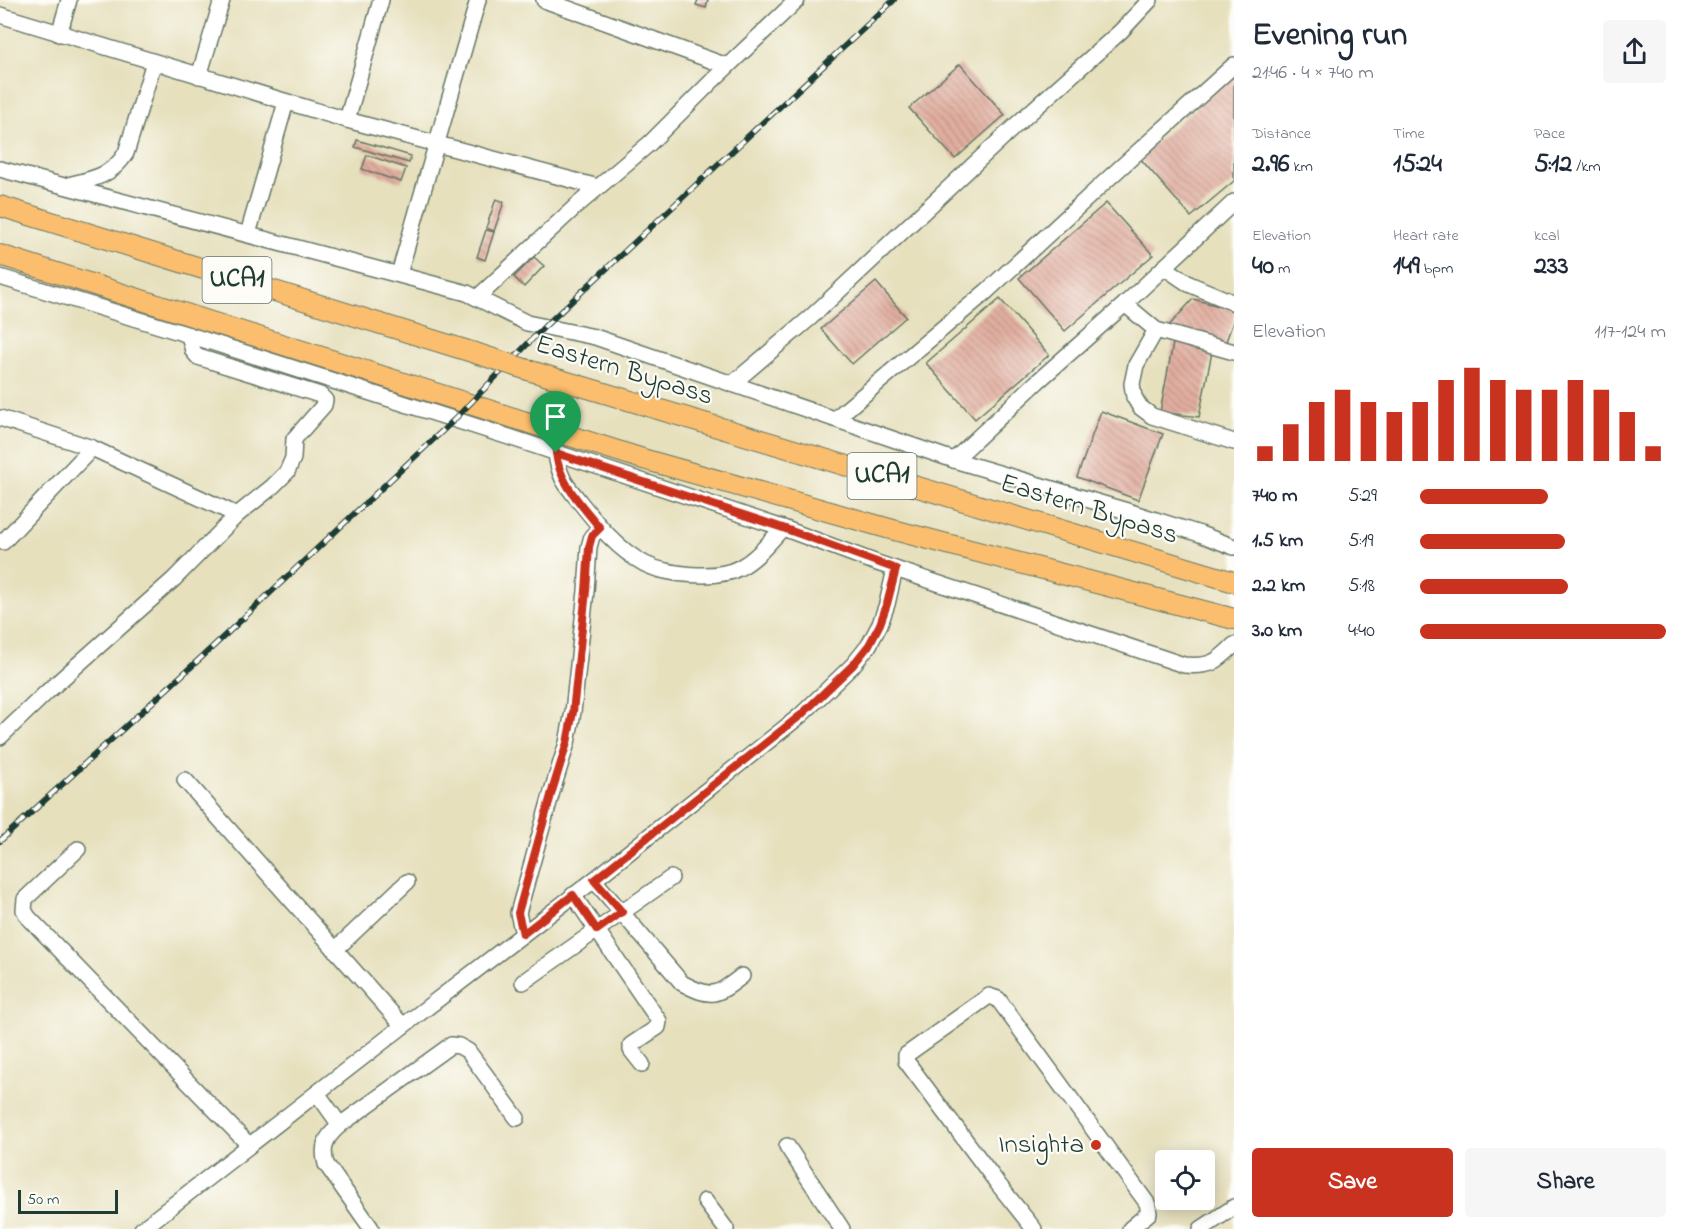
<!DOCTYPE html>
<meta charset="utf-8">
<style>
body{margin:0;font-family:"Indie Flower",sans-serif;background:#f6f6f7;color:#1f2937;height:100vh;display:flex;flex-direction:column;font-size:22px;white-space:nowrap}
*{box-sizing:border-box;margin:0}
p{font-size:20px;color:#747a83}
.icon{flex:none;width:33px;height:33px;fill:none;stroke:currentColor;stroke-width:2;stroke-linecap:round;stroke-linejoin:round}
.map{position:relative;flex:1;overflow:hidden}
.details{display:flex;flex-direction:column;background:#fff;width:450px}
.details>*{flex:none}
.fabs{position:absolute;left:1155px;top:1150px;display:grid;gap:12px}
.fabs a{display:grid;place-items:center;width:60px;height:60px;border-radius:6px;background:#fff;box-shadow:0 3px 15px #0003;font-size:30px}
.scale{position:absolute;left:18px;bottom:15px;width:100px;box-sizing:border-box;padding-left:6px;border:3px solid #1f3d34;border-top:0;font-size:16px;line-height:21px;white-space:nowrap;color:#1f3d34;-webkit-text-stroke:4px #fdfcf7;paint-order:stroke}
.pin{position:absolute;display:grid;place-items:center;width:51px;height:51px;color:#fff;margin:-62px -26px;border-radius:50% 50% 50% 0;rotate:-45deg;box-shadow:0 0 6px #0007}
.pin .icon{rotate:45deg}
.round{display:grid;place-items:center;flex:none;width:63px;height:63px;border-radius:6px;background:#f6f6f7}
.headline{display:flex;align-items:center;justify-content:space-between;height:102px;padding:0 18px}
h1{font-size:33px;font-weight:800;line-height:45px}
.stats{display:grid;grid-template-columns:repeat(3,1fr);gap:9px;height:102px;padding:6px 18px}
.stats div{display:grid;align-content:center}
.stats b{font-size:26px;font-weight:800}
.stats small{font-size:16px;font-weight:400}
.stats p{font-size:16px}
.chart{height:168px;padding:12px 18px}
.chart p{display:flex;justify-content:space-between}
.chart svg{width:100%;height:108px;margin-top:6px;stroke:#c8321e;stroke-width:6}
.action{display:flex;gap:12px;margin-top:auto;padding:12px 18px}
.action a{flex:1;height:69px;border-radius:6px;background:#c8321e;color:#fff;font-size:24px;font-weight:800;line-height:69px;text-align:center}
.action a+a{background:#f6f6f7;color:#1f2937}
ul{padding:0 18px;list-style:none;font-size:20px}
li{display:grid;grid-template-columns:96px 72px 1fr;align-items:center;height:45px}
li i{height:15px;border-radius:8px;background:#c8321e}
main{display:flex;flex:1;min-height:0}
.map>svg:first-child{display:block}
</style>
<main>
<div class="map">
<svg width="1234" height="1229" viewBox="0 0 1234 1229">
<defs>
<pattern id="building-back-hatch" width="6" height="6" patternUnits="userSpaceOnUse" patternTransform="scale(1.5)"><rect width="6" height="6" fill="#e2afa0"/><path d="M-1 5l2 2M0 0l6 6M5-1l2 2" fill="none" stroke="#b79083"/></pattern>
</defs>
<rect width="100%" height="100%" fill="#fdfcf7"/>
<filter id="ink" filterUnits="userSpaceOnUse"><feTurbulence type="fractalNoise" baseFrequency=".0167" numOctaves="2"/><feDisplacementMap in="SourceGraphic" scale="12" xChannelSelector="R" yChannelSelector="G"/><feConvolveMatrix kernelMatrix="1 2 1 2 8 2 1 2 1" color-interpolation-filters="sRGB"/></filter>
<filter id="wash" filterUnits="userSpaceOnUse"><feTurbulence type="fractalNoise" baseFrequency=".008" numOctaves="4" result="noise"/><feDisplacementMap in="SourceGraphic" scale="24" xChannelSelector="R" yChannelSelector="G"/><feGaussianBlur stdDeviation="1.35" result="paint"/><feColorMatrix in="noise" values="0 0 0 0 0 0 0 0 0 0 0 0 0 0 0 0 0 1.4 0 .05"/><feComposite in="paint" operator="in"/></filter>
<g filter="url(#wash)">
<rect width="100%" height="100%" fill="#e6e0bd"/>
<g id="blocks">
<g fill="url(#building-back-hatch)">
<polygon points="698,0 708,0 706,8 696,5"/>
<polygon points="960,64 1005,115 955,159 909,108"/>
<polygon points="1234,75 1234,181 1191,217 1139,157"/>
<polygon points="357,140 411,156 409,163 355,147"/>
<polygon points="367,155 406,168 401,182 362,169"/>
<polygon points="496,199 504,202 494,231 486,228"/>
<polygon points="1106,203 1153,255 1065,331 1019,278"/>
<polygon points="486,230 494,232 485,260 477,257"/>
<polygon points="534,257 544,266 524,287 514,277"/>
<polygon points="876,282 906,317 852,364 821,329"/>
<polygon points="1000,299 1049,355 975,419 926,363"/>
<polygon points="1193,299 1234,310 1234,319 1224,347 1166,329"/>
<polygon points="1174,338 1213,347 1199,417 1160,412"/>
<polygon points="1101,411 1163,434 1138,500 1077,477"/>
</g>
</g>
</g>
<g filter="url(#ink)">
<use href="#blocks" fill-opacity="0" stroke="#657664" stroke-width="1.5"/>
<g fill="none" stroke-linecap="round" stroke-linejoin="round">
<defs>
<g id="minor">
<polyline points="544,0 727,66"/>
<polyline points="0,15 347,120 598,187"/>
<polyline points="59,34 69,0"/>
<polyline points="199,76 222,0"/>
<polyline points="347,120 381,0"/>
<polyline points="0,169 467,293 527,323 595,337 954,460 1127,511 1200,534 1234,547"/>
<path d="M68,185C93,179 112,176 126,153L154,62"/>
<polyline points="248,234 286,102"/>
<polyline points="1164,267 1189,284 1234,303"/>
<polyline points="399,274 478,0"/>
<path d="M0,277L189,335L509,437L783,528L877,563L1184,665C1210,667 1216,663 1234,645"/>
<polyline points="477,298 574,208 650,143 713,80 797,0"/>
<polyline points="1125,304 1156,330 1234,352"/>
<polyline points="1156,330 1136,365 1132,384 1134,397 1140,407 1152,416 1234,442"/>
<polyline points="189,335 193,351 198,357 320,395 325,400 324,405 294,439 293,458 287,472 272,487 237,515"/>
<polyline points="732,384 810,318 1015,126 1121,31 1150,0"/>
<polyline points="0,418 92,448 237,515 174,579 47,692 0,737"/>
<polyline points="835,419 987,291 1109,178 1234,65"/>
<path d="M556,453C557,462 559,471 563,479C567,487 574,494 579,501C598,525 618,550 645,564C667,575 717,580 739,568C757,559 769,542 783,528"/>
<polyline points="954,460 1037,382 1125,304 1234,202"/>
<polyline points="0,541 3,542 92,448"/>
<polyline points="185,780 403,1026"/>
<polyline points="78,849 25,899 24,910 28,917 249,1145"/>
<path d="M594,880L682,983C712,999 716,996 742,976"/>
<polyline points="573,895 659,1021 658,1027 631,1045 631,1050 642,1064"/>
<polyline points="523,934 518,913 553,788 567,743 573,712 586,591 589,547 592,536 600,528"/>
<polyline points="335,950 407,882"/>
<polyline points="523,982 671,878"/>
<polyline points="317,1093 340,1125"/>
<polyline points="787,1146 842,1229"/>
<polyline points="705,1201 726,1229"/>
<path d="M371,1228L326,1164C321,1146 326,1137 340,1125L451,1045L459,1046L468,1051L517,1118"/>
<polyline points="142,1229 403,1026 594,880 801,715 853,665 869,645 880,624 887,604 895,569"/>
<polyline points="1034,1229 998,1184 906,1061 906,1055 989,996 998,999 1147,1203 1149,1213 1130,1229"/>
<polyline points="1201,1229 1234,1207"/>
</g>
<g id="major">
<polyline points="0,206 475,353"/>
<polyline points="0,255 643,459 890,529 1234,619"/>
<polyline points="531,371 1234,582"/>
</g>
</defs>
<use href="#minor" stroke="#657664" stroke-width="18"/>
<use href="#major" stroke="#657664" stroke-width="22"/>
<use href="#minor" stroke="#fff" stroke-width="15"/>
<use href="#major" stroke="#fbbe6e" stroke-width="20"/>
<defs>
<polyline id="rail" points="0,841 204,655 454,420 544,327 894,0"/>
</defs>
<use href="#rail" stroke="#1f3d34" stroke-width="6"/>
<use href="#rail" stroke="#fdfcf7" stroke-width="4" stroke-dasharray="11" stroke-linecap="butt"/>
<defs>
<polyline id="major-bridge" points="475,353 531,371"/>
</defs>
<use href="#major-bridge" stroke="#657664" stroke-width="22" stroke-linecap="butt"/>
<use href="#major-bridge" stroke="#fbbe6e" stroke-width="20"/>
</g>
</g>
<g fill="none" stroke-linecap="round" stroke-linejoin="round" filter="url(#ink)">
<defs>
<path id="route" d="M556,453L783,528L896,569L887,604L880,624L869,645L853,665L801,715L594,880L622,912L597,930L573,895L523,934L518,913L553,788L567,743L573,712L586,591L589,547L592,536L600,528C582,505 559,483 556,453Z"/>
</defs>
<use href="#route" stroke="#fff" stroke-width="12"/>
<use href="#route" stroke="#c8321e" stroke-width="8"/>
</g>
<circle fill="#c8321e" stroke="#fdfcf7" stroke-width="2" cx="1096" cy="1145" r="6"/>
<g text-anchor="middle" dominant-baseline="central" stroke-width="4.5" stroke-linejoin="round" paint-order="stroke">
<g fill="#fdfcf7" stroke="#62766e" stroke-width="1.5">
<rect x="202.5" y="257" width="69" height="46" rx="4.5"/>
<rect x="847.5" y="453" width="69" height="46" rx="4.5"/>
</g>
<g font-size="26" font-weight="bold" fill="#1f3d34">
<text x="237" y="280">UCA1</text>
<text x="882" y="476">UCA1</text>
</g>
<g font-size="27" fill="#1f3d34" stroke="#fdfcf7">
<text transform="translate(624 371) rotate(17)">Eastern Bypass</text>
<text transform="translate(1089 510) rotate(17)">Eastern Bypass</text>
</g>
<g font-size="27" fill="#1f3d34" stroke="#fdfcf7" text-anchor="end">
<text x="1084" y="1145">Insighta</text>
</g>
</g>
</svg>
<div class="fabs">
<a><svg class="icon" aria-label="locate" viewBox="0 0 24 24"><circle cx="12" cy="12" r="6"/><path d="M12 2v4M12 18v4M2 12h4M18 12h4"/></svg></a>
</div>
<div class="scale">50 m</div>
<div class="pin" style="left:556px;top:453px;background:#1e9e55"><svg class="icon" aria-label="arrive" viewBox="0 0 24 24"><path d="M6 21V4h12l-3 4 3 4H6"/></svg></div>
</div>
<section class="details">
<div class="headline"><div><h1>Evening run</h1><p>21:46 · 4 × 740 m</p></div><a class="round"><svg class="icon" aria-label="share" viewBox="0 0 24 24"><path d="M12 15V3M7 8l5-5 5 5M5 13v7h14v-7"/></svg></a></div>
<div class="stats">
<div><p>Distance</p><b>2.96<small> km</small></b></div>
<div><p>Time</p><b>15:24</b></div>
<div><p>Pace</p><b>5:12<small> /km</small></b></div>
</div>
<div class="stats">
<div><p>Elevation</p><b>40<small> m</small></b></div>
<div><p>Heart rate</p><b>149<small> bpm</small></b></div>
<div><p>kcal</p><b>233</b></div>
</div>
<div class="chart"><p><span>Elevation</span>117–124 m</p>
<svg viewBox="0 0 160 44" preserveAspectRatio="none"><path d="M5 44V38M15 44V29M25 44V20M35 44V15M45 44V20M55 44V24M65 44V20M75 44V11M85 44V6M95 44V11M105 44V15M115 44V15M125 44V11M135 44V15M145 44V24M155 44V38"/></svg>
</div>
<ul>
<li><b>740 m</b>5:29<i style="width:52%"></i></li>
<li><b>1.5 km</b>5:19<i style="width:59%"></i></li>
<li><b>2.2 km</b>5:18<i style="width:60%"></i></li>
<li><b>3.0 km</b>4:40<i style="width:100%"></i></li>
</ul>
<div class="action"><a>Save</a><a>Share</a></div>
</section>
</main>
